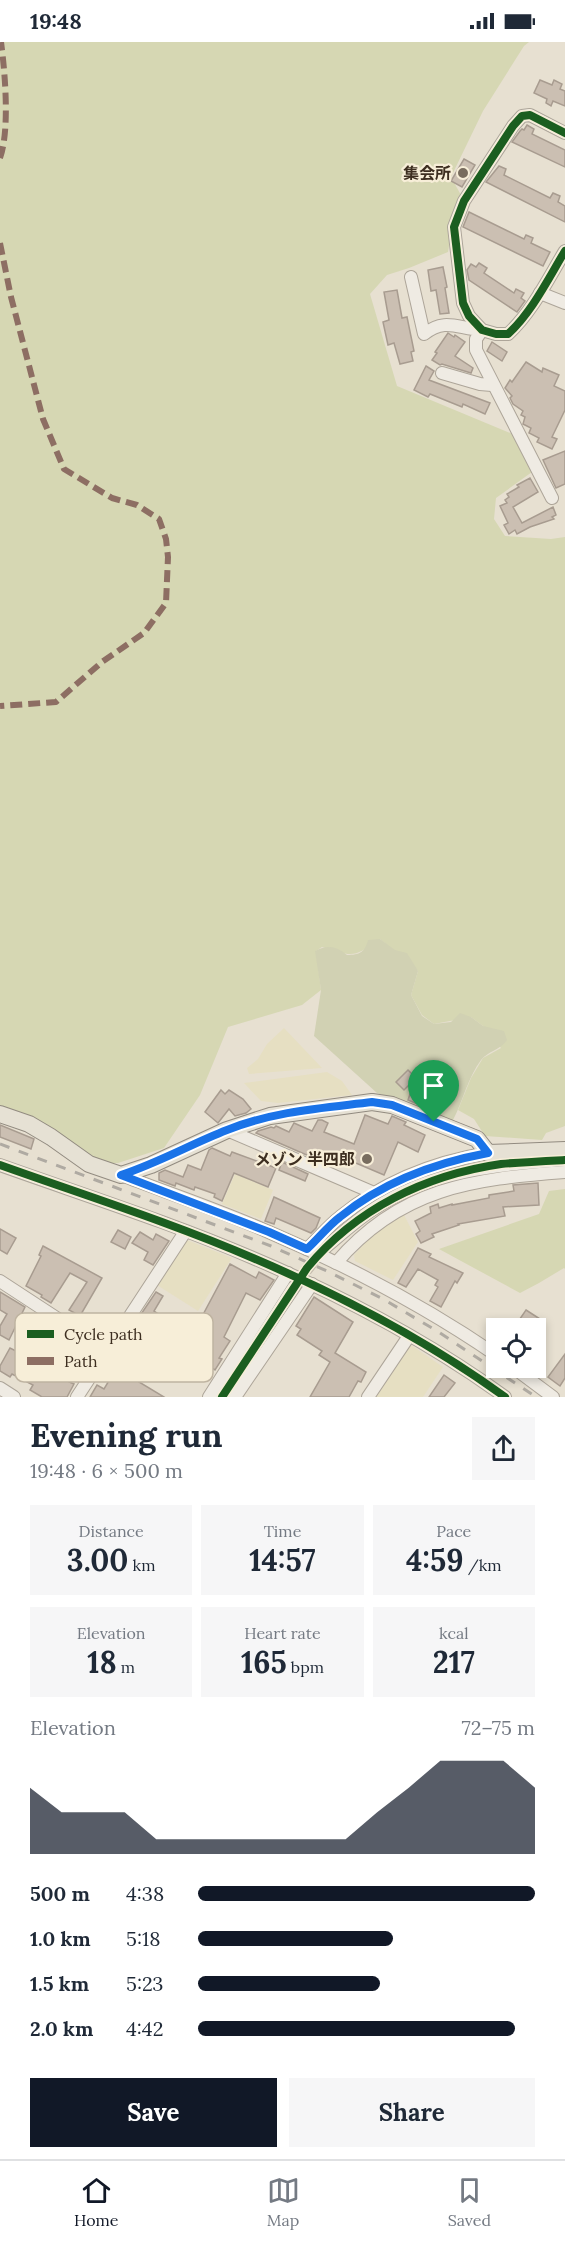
<!DOCTYPE html>
<meta charset="utf-8">
<style>
body{margin:0;font-family:Lora,"Noto Sans JP",serif;background:#f6f6f7;color:#1f2937;height:100vh;display:flex;flex-direction:column;font-size:22px;white-space:nowrap}
*{box-sizing:border-box;margin:0}
p{font-size:20px;color:#747a83}
.icon{flex:none;width:33px;height:33px;fill:none;stroke:currentColor;stroke-width:2;stroke-linecap:round;stroke-linejoin:round}
.map{position:relative;height:1355px;overflow:hidden}
.drawer{display:flex;flex-direction:column;background:#fff;flex:1}
.drawer>*{flex:none}
.controls{position:absolute;left:486px;top:1276px;display:grid;gap:12px}
.controls a{display:grid;place-items:center;width:60px;height:60px;border-radius:0px;background:#fff;box-shadow:0 3px 9px #0003;font-size:30px}
.pin{position:absolute;display:grid;place-items:center;width:51px;height:51px;color:#fff;margin:-62px -26px;border-radius:50% 50% 50% 0;rotate:-45deg;box-shadow:0 0 6px #0007}
.pin .icon{rotate:45deg}
.round{display:grid;place-items:center;flex:none;width:63px;height:63px;border-radius:0px;background:#f6f6f7}
.overview{display:flex;align-items:center;justify-content:space-between;height:102px;padding:0 30px}
h1{font-size:33px;font-weight:700;line-height:45px}
.metrics{display:grid;grid-template-columns:repeat(3,1fr);gap:9px;height:102px;padding:6px 30px}
.metrics div{display:grid;align-content:center;border-radius:0px;background:#f6f6f7;text-align:center}
.metrics b{font-size:30px;font-weight:700}
.metrics small{font-size:16px;font-weight:400}
.metrics p{font-size:16px}
.chart{height:168px;padding:12px 30px}
.chart p{display:flex;justify-content:space-between}
.chart svg{width:100%;height:108px;margin-top:6px;fill:#111827;opacity:.7}
.cta{display:flex;gap:12px;margin-top:auto;padding:12px 30px}
.cta a{flex:1;height:69px;border-radius:0px;background:#111827;color:#fff;font-size:24px;font-weight:700;line-height:69px;text-align:center}
.cta a+a{background:#f6f6f7;color:#1f2937}
ul{padding:0 30px;list-style:none;font-size:20px}
li{display:grid;grid-template-columns:96px 72px 1fr;align-items:center;height:45px}
li i{height:15px;border-radius:8px;background:#111827}
.status{display:flex;justify-content:space-between;align-items:center;height:42px;padding:0 30px;background:#fff;direction:ltr}
.status svg{height:16px;fill:currentColor}
.tabs{display:flex;justify-content:space-around;align-items:center;height:84px;border-top:2px solid #e0e1e3;background:#fff;font-size:16px;color:#747a83}
.tabs a{display:grid;justify-items:center;gap:3px}
.tabs .current{color:#111827}
.map>svg:first-child{display:block}
</style>
<div class="status"><b>19:48</b><svg viewBox="0 0 49 12"><path d="M0 12V9h3v3zM5 12V6h3v6zM10 12V3h3v9zM15 12V0h3v12zM26 1h20v11H26zM47 4h2v5h-2z"/></svg></div>
<div class="map">
<svg width="565" height="1355" viewBox="0 0 565 1355">
<rect width="100%" height="100%" fill="#e7e0d1"/>
<g fill="#e6dfc2">
<polygon points="284,986 322,1026 249,1032 247,1026 258,1017 267,1002"/>
<polygon points="327,1030 342,1039 352,1053 278,1061 261,1059 244,1041"/>
<polygon points="235,1132 273,1148 261,1177 222,1162"/>
<polygon points="403,1171 418,1200 393,1238 355,1219 354,1213 381,1184"/>
<polygon points="187,1198 232,1216 198,1269 157,1243"/>
<polygon points="411,1303 443,1325 423,1355 376,1355"/>
</g>
<g fill="#d6d7b3">
<path d="M0,0H529L524,4L483,69L451,135L462,155L452,185L448,210L409,226L387,233L370,252L397,344L515,393L532,430L496,456L494,477L505,494L551,497L565,495V1084L546,1091L542,1098L485,1094L474,1077L458,1068L471,1036L483,1016L501,1006L483,984L471,975L434,982L422,973L411,953L418,929L380,897C353,916 354,915 322,905L316,909L321,948L302,963L228,985L200,1053L164,1106L118,1121H102L0,1068Z"/>
<polygon points="565,1147 565,1227 564,1226 539,1241 520,1251 439,1207 539,1172 549,1149"/>
</g>
<path fill="#d1d1b3" d="M380,897L395,908L407,911L418,929L411,953L422,974L434,982L451,980L460,971L471,975L483,984L504,989L507,998C499,1009 488,1009 481,1018C468,1035 463,1059 453,1078L377,1051L314,994L321,948L315,909C328,902 337,905 347,913C360,913 365,910 368,898Z"/>
<g fill="#cbbfb2" stroke="#a89c90" stroke-width="1.5">
<polygon points="540,38 552,43 554,38 562,42 560,47 565,49 565,64 553,59 551,64 546,61 547,57 534,51"/>
<polygon points="527,83 534,87 532,92 565,108 565,125 512,100 520,89 522,87 524,88"/>
<polygon points="464,117 475,123 462,145 451,139"/>
<polygon points="499,124 506,127 504,133 550,156 553,151 560,154 558,160 565,164 565,180 486,140"/>
<polygon points="469,170 524,197 526,193 533,196 531,201 550,210 543,224 463,185"/>
<polygon points="479,221 487,226 484,231 514,251 516,247 524,251 521,256 525,259 517,270 469,238 467,228 471,222 476,225"/>
<polygon points="443,225 447,245 445,246 449,271 440,272 436,248 431,249 428,228"/>
<polygon points="397,248 402,276 407,275 414,309 411,310 413,319 400,322 394,301 388,303 383,280 389,278 384,250"/>
<polygon points="448,291 454,295 455,293 465,300 455,314 473,326 471,331 442,322 440,323 432,318 437,311 435,310"/>
<polygon points="492,300 507,310 502,319 487,309"/>
<polygon points="526,320 542,330 543,326 559,333 554,344 565,349 565,368 552,395 557,397 552,407 537,400 539,396 529,391 531,386 523,382 525,375 521,373 523,369 513,362 510,356 512,354 505,346 510,338 512,340"/>
<polygon points="426,324 434,329 429,338 490,361 485,372 463,362 462,365 430,352 428,355 414,348"/>
<polygon points="565,409 565,442 556,446 543,418"/>
<polygon points="530,436 538,450 513,465 522,481 553,465 556,473 552,475 554,477 530,485 517,492 515,488 509,492 504,483 508,481 500,464 507,461 505,458 509,455 507,452 519,445 517,443"/>
<polygon points="408,1028 416,1036 404,1048 396,1040"/>
<polygon points="221,1048 225,1052 229,1048 243,1057 251,1067 246,1071 235,1074 229,1067 218,1081 205,1070"/>
<polygon points="410,1052 437,1063 437,1070 408,1058"/>
<polygon points="365,1073 388,1082 392,1074 406,1080 404,1083 425,1093 418,1110 398,1100 384,1133 337,1113 332,1124 256,1091 258,1089 271,1085 274,1086 276,1084 289,1090 294,1081 312,1089 318,1078 322,1078 328,1081 324,1090 354,1102"/>
<polygon points="0,1083 34,1097 31,1107 0,1095"/>
<polygon points="212,1106 230,1114 232,1110 276,1126 268,1145 234,1131 222,1159 214,1155 215,1152 195,1145 194,1148 176,1141 175,1144 159,1138 159,1131 165,1128 183,1135 188,1123 201,1128 209,1108"/>
<polygon points="282,1120 308,1132 305,1139 279,1128"/>
<polygon points="538,1141 539,1163 503,1165 505,1174 458,1182 459,1183 432,1192 434,1195 421,1201 416,1192 420,1189 415,1179 431,1171 430,1165 438,1162 439,1166 452,1162 452,1163 489,1156 489,1153 514,1149 513,1143"/>
<polygon points="274,1155 320,1176 316,1186 311,1191 276,1176 274,1182 265,1179"/>
<polygon points="0,1187 16,1196 7,1212 0,1208"/>
<polygon points="118,1188 131,1195 125,1207 111,1200"/>
<polygon points="140,1190 153,1198 156,1192 169,1199 153,1223 144,1218 148,1210 132,1201"/>
<polygon points="43,1204 102,1236 80,1274 69,1268 87,1240 70,1231 51,1261 41,1255 42,1253 26,1244 41,1214 39,1213"/>
<polygon points="418,1206 431,1212 429,1215 463,1231 457,1241 455,1239 441,1265 430,1259 438,1245 435,1243 438,1238 418,1227 406,1245 398,1241"/>
<polygon points="230,1222 256,1236 259,1230 274,1238 260,1258 246,1251 224,1295 230,1299 219,1316 222,1317 215,1328 186,1309 183,1315 175,1310 183,1294 187,1296 197,1279 199,1280"/>
<polygon points="0,1250 25,1265 9,1298 0,1293 0,1284 7,1272 0,1268"/>
<polygon points="156,1250 163,1254 154,1269 169,1279 156,1298 133,1284"/>
<polygon points="314,1255 353,1280 335,1311 366,1330 361,1340 358,1339 349,1355 310,1355 330,1320 319,1313 322,1309 297,1293 301,1287 296,1284"/>
<polygon points="526,1268 540,1277 533,1287 513,1287"/>
<polygon points="62,1300 82,1310 73,1327 76,1328 69,1340 74,1342 67,1355 42,1355 30,1348 33,1343 12,1332 10,1335 0,1329 0,1324 10,1306 48,1325"/>
<polygon points="120,1304 125,1307 124,1309 149,1324 139,1340 164,1355 90,1355 97,1343 104,1347 113,1332 105,1327"/>
<polygon points="565,1312 565,1336 560,1344 548,1335"/>
<polygon points="444,1333 455,1341 444,1355 429,1355"/>
</g>
<g fill="none" stroke-linecap="round" stroke-linejoin="round">
<polyline stroke="#c5bcae" stroke-width="12" stroke-dasharray="12 6" stroke-linecap="butt" points="295,1243 321,1209"/>
<defs>
<g id="minor">
<path d="M565,91L530,73L522,74L513,84L464,159L454,185L463,261L469,274L482,288L496,292H508C532,270 548,237 565,209"/>
<path d="M411,235L424,292C446,275 458,287 482,288L476,297V308L552,456"/>
<polyline points="540,251 565,261"/>
<polyline points="442,331 480,342 492,343"/>
<polyline points="227,1088 374,1151"/>
<path d="M0,1123C84,1153 172,1181 253,1216C340,1253 428,1299 505,1355"/>
<path d="M121,1133C171,1152 222,1169 271,1191C350,1225 426,1265 496,1313"/>
<path d="M307,1207C318,1197 328,1184 340,1175C383,1140 434,1120 488,1111"/>
<path d="M321,1209C338,1195 354,1180 372,1168C432,1128 495,1123 565,1118"/>
<path d="M336,1221C400,1146 472,1137 565,1130"/>
<polyline points="0,1239 107,1309"/>
<polyline points="514,1326 553,1355"/>
<polyline points="0,1346 14,1355"/>
<polyline points="77,1355 185,1190"/>
<polyline points="209,1355 288,1231"/>
<polyline points="222,1355 294,1245"/>
<polyline points="235,1355 312,1242"/>
<polyline points="368,1355 409,1294"/>
</g>
<polyline id="major" points="0,1072 29,1082 51,1095 89,1122 121,1133 151,1123 227,1088 270,1074 372,1060 392,1063 477,1097 488,1111 565,1108"/>
</defs>
<use href="#minor" stroke="#ada599" stroke-width="14"/>
<use href="#major" stroke="#928b80" stroke-width="18"/>
<use href="#minor" stroke="#efebe3" stroke-width="12"/>
<use href="#major" stroke="#e6e1d4" stroke-width="16"/>
<polyline stroke="#afaaa2" stroke-width="3" stroke-dasharray="10 10" stroke-linecap="butt" points="0,1102 271,1204 329,1230 383,1257 437,1289 536,1355"/>
<g stroke="#8d6e63" stroke-width="6" stroke-dasharray="12 6" stroke-linecap="butt">
<path d="M0,116C10,88 5,30 1,0"/>
<polyline points="0,201 11,255 43,377 64,427 112,456 137,463 159,477 166,497 168,515 166,561 144,591 102,620 56,660 0,664"/>
</g>
<defs>
<g id="cycleway">
<path d="M565,91L530,73L522,74L513,84L464,159L454,185L463,261L469,274L482,288L496,292H508C532,270 548,237 565,209"/>
<path d="M0,1123C84,1153 172,1181 253,1216C340,1253 428,1299 505,1355"/>
<path d="M222,1355L307,1226C356,1167 425,1133 501,1122C522,1120 544,1119 565,1118"/>
</g>
</defs>
<use href="#cycleway" stroke="#f7eed8" stroke-width="11"/>
<use href="#cycleway" stroke="#1b5e20" stroke-width="8"/>
</g>
<g fill="none" stroke-linecap="round" stroke-linejoin="round">
<defs>
<path id="route" d="M372,1060L392,1063L477,1097L488,1111C434,1121 383,1140 340,1175C328,1184 318,1197 307,1207L269,1190L121,1133C158,1121 191,1102 227,1088C274,1069 323,1066 372,1060Z"/>
</defs>
<use href="#route" stroke="#fff" stroke-width="12"/>
<use href="#route" stroke="#1a73e8" stroke-width="8"/>
</g>
<g fill="#786c5e" stroke="#f7eed8" stroke-width="2">
<circle cx="463" cy="131" r="6"/>
<circle cx="367" cy="1117" r="6"/>
</g>
<g text-anchor="middle" dominant-baseline="central" stroke-width="4.5" stroke-linejoin="round" paint-order="stroke">
<g font-size="16" font-weight="bold" fill="#3d2e20" stroke="#f7eed8" text-anchor="end">
<text x="451" y="131">集会所</text>
<text x="355" y="1117">メゾン 半四郎</text>
</g>
</g>
<rect x="15" y="1271" width="198" height="69" rx="9" fill="#f7eed8" stroke="#bfb4a1" stroke-width="1.5"/>
<rect x="27" y="1288" width="27" height="8" fill="#1b5e20"/>
<rect x="27" y="1315" width="27" height="8" fill="#8d6e63"/>
<g font-size="16" fill="#3d2e20">
<text x="64" y="1298">Cycle path</text>
<text x="64" y="1325">Path</text>
</g>
</svg>
<div class="controls">
<a><svg class="icon" aria-label="locate" viewBox="0 0 24 24"><circle cx="12" cy="12" r="6"/><path d="M12 2v4M12 18v4M2 12h4M18 12h4"/></svg></a>
</div>
<div class="pin" style="left:434px;top:1080px;background:#1e9e55"><svg class="icon" aria-label="arrive" viewBox="0 0 24 24"><path d="M6 21V4h12l-3 4 3 4H6"/></svg></div>
</div>
<section class="drawer">
<div class="overview"><div><h1>Evening run</h1><p>19:48 · 6 × 500 m</p></div><a class="round"><svg class="icon" aria-label="share" viewBox="0 0 24 24"><path d="M12 15V3M7 8l5-5 5 5M5 13v7h14v-7"/></svg></a></div>
<div class="metrics">
<div><p>Distance</p><b>3.00<small> km</small></b></div>
<div><p>Time</p><b>14:57</b></div>
<div><p>Pace</p><b>4:59<small> /km</small></b></div>
</div>
<div class="metrics">
<div><p>Elevation</p><b>18<small> m</small></b></div>
<div><p>Heart rate</p><b>165<small> bpm</small></b></div>
<div><p>kcal</p><b>217</b></div>
</div>
<div class="chart"><p><span>Elevation</span>72–75 m</p>
<svg viewBox="0 0 160 44" preserveAspectRatio="none"><path d="M0 44V17L10 27L20 27L30 27L40 38L50 38L60 38L70 38L80 38L90 38L100 38L110 27L120 17L130 6L140 6L150 6L160 17V44z"/></svg>
</div>
<ul>
<li><b>500 m</b>4:38<i style="width:100%"></i></li>
<li><b>1.0 km</b>5:18<i style="width:58%"></i></li>
<li><b>1.5 km</b>5:23<i style="width:54%"></i></li>
<li><b>2.0 km</b>4:42<i style="width:94%"></i></li>
</ul>
<div class="cta"><a>Save</a><a>Share</a></div>
</section>
<nav class="tabs">
<a class="current"><svg class="icon" aria-label="home" viewBox="0 0 24 24"><path d="M3 11l9-7 9 7M6 9v11h12V9"/></svg>Home</a>
<a><svg class="icon" aria-label="map" viewBox="0 0 24 24"><path d="M3 6l6-2 6 2 6-2v14l-6 2-6-2-6 2zM9 4v14M15 6v14"/></svg>Map</a>
<a><svg class="icon" aria-label="saved" viewBox="0 0 24 24"><path d="M7 4h10v16l-5-4-5 4z"/></svg>Saved</a>
</nav>
